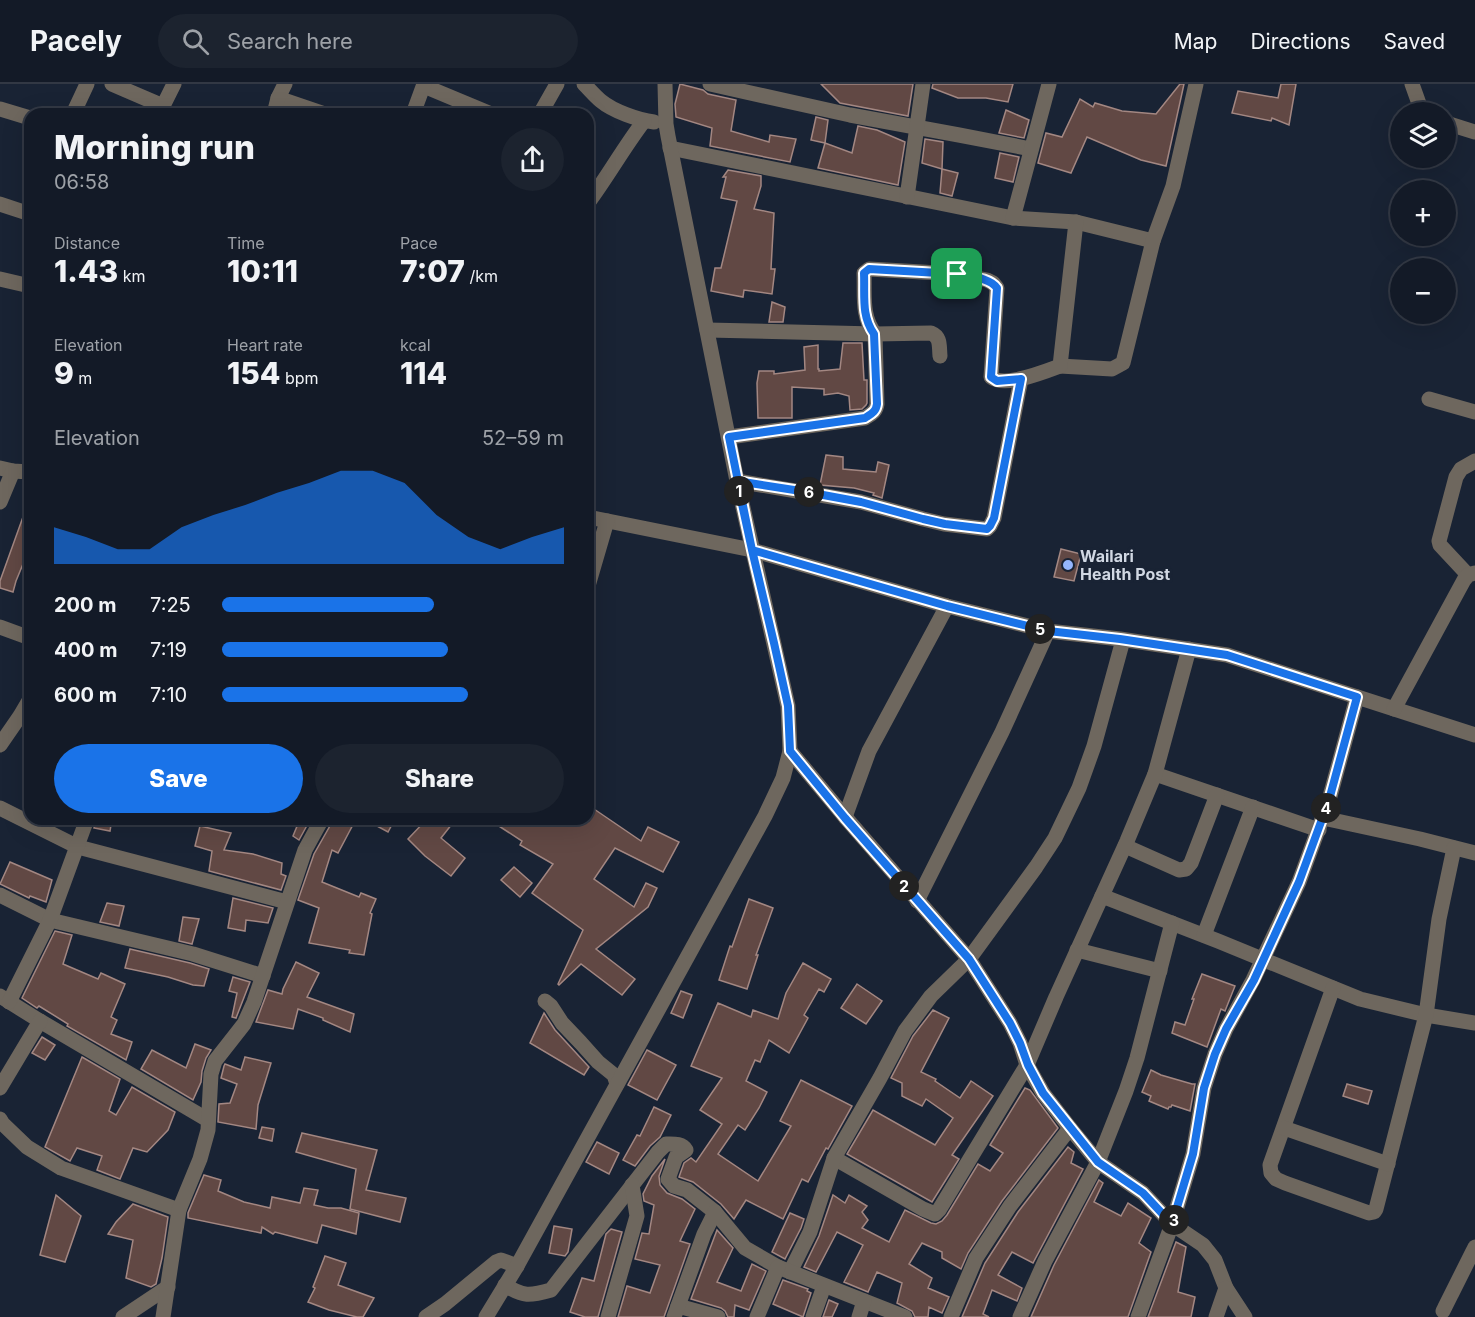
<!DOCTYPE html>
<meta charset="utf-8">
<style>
body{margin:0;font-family:Inter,sans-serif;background:#1c232f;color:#f1f3f6;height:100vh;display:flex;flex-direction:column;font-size:22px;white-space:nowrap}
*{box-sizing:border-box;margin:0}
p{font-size:20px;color:#9da1a7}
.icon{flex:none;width:33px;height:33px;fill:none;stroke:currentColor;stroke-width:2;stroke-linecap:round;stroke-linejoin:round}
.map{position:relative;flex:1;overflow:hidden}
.drawer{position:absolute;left:24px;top:24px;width:570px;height:717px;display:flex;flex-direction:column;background:#131a27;border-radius:18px;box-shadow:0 6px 24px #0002,0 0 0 2px #323844}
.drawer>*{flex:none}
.fabs{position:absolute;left:1390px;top:18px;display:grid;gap:12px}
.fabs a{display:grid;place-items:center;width:66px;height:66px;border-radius:50%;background:#131a27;box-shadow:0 6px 24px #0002,0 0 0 2px #323844;font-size:30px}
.pin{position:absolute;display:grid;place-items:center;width:51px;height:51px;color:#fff;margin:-26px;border-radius:12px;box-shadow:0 3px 9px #0006}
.km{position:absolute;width:30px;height:30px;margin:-15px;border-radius:50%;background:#222;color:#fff;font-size:16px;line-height:30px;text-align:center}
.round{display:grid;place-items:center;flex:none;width:63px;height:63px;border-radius:32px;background:#1c232f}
.head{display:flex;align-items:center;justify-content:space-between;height:102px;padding:0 30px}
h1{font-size:33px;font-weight:800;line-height:45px}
.metrics{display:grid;grid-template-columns:repeat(3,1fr);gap:9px;height:102px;padding:6px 30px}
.metrics div{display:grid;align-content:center}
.metrics b{font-size:30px;font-weight:800}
.metrics small{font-size:16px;font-weight:400}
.metrics p{font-size:16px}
.chart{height:168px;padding:12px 30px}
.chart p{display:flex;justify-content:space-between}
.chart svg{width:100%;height:108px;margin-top:6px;fill:#1a73e8;opacity:.7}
.primary-button{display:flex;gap:12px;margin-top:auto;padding:12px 30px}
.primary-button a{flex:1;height:69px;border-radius:36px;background:#1a73e8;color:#fff;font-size:24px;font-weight:800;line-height:69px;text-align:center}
.primary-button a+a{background:#1c232f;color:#f1f3f6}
ul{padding:0 30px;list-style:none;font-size:20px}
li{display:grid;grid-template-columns:96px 72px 1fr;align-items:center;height:45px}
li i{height:15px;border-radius:8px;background:#1a73e8}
header{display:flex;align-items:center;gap:36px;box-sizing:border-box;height:84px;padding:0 30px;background:#131a27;border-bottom:2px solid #323844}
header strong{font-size:28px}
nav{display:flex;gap:33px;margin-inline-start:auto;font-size:21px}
.search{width:420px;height:54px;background:#1c232f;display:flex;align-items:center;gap:15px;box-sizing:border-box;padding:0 21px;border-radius:33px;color:#9da1a7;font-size:22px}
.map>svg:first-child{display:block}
</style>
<header>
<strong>Pacely</strong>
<div class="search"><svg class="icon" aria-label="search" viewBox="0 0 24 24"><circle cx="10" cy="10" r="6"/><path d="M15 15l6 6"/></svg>Search here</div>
<nav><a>Map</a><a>Directions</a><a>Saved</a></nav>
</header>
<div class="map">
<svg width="1475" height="1233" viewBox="0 0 1475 1233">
<rect width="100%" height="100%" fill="#192334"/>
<g fill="#614844" stroke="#a38782" stroke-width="1.5">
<polygon points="680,0 703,6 708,10 736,16 731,47 769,58 770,51 796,55 790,78 710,62 712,44 676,33 675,20"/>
<polygon points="821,0 913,0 908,32 840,19"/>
<polygon points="933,0 1013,0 1008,18 986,14 958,14 932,4"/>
<polygon points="1180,0 1184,0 1166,82 1141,76 1087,53 1071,89 1038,79 1046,49 1062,53 1080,15 1093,23 1095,19 1122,27 1156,30"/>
<polygon points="1281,0 1296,0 1289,41 1272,34 1271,37 1232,29 1238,7 1278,14"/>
<polygon points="1006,26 1029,36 1024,54 999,49"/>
<polygon points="816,33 828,36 825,59 811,56"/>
<polygon points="858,42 877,46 905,58 898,101 818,84 825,59 852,69"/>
<polygon points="925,55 943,58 942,85 922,79"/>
<polygon points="1000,69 1019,73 1013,98 995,94"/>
<polygon points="942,85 958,89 952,112 940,109"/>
<polygon points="728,86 761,92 761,102 754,125 774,129 771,185 775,185 772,210 744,206 743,213 711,207 715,184 721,184 737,117 721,114 726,93 723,93"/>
<polygon points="772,218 785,223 783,238 769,238"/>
<polygon points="843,259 862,259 864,296 867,296 867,319 866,321 862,325 850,326 849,312 838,309 824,311 824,305 792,303 792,334 758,334 757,299 759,287 774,287 774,290 805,286 804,263 818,261 818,285 819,285 819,287 840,285"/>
<polygon points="826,371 843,373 843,385 876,388 878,378 889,381 882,414 873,411 874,409 854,404 820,401"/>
<polygon points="28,419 30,419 30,463 16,497 13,508 0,504 0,497"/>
<polygon points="1061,465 1081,470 1074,497 1054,493"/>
<polygon points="594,725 641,757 648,743 679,758 663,788 615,764 594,795 634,823 646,799 657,804 648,823 596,865 635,895 622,911 581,880 559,901 558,900 583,846 532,809 553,780 520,761 522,757 488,735 588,735"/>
<polygon points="97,735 112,735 110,747 94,744"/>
<polygon points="300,735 310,736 299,756 293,752"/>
<polygon points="332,735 356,735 338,769 332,766 322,798 359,813 361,809 376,815 370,829 372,830 364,871 349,869 350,866 309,859 319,824 298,816 314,770 331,740"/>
<polygon points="364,735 395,735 388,748"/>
<polygon points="427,735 456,735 441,754 465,774 451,792 425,772 408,755"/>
<polygon points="200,742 231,749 224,766 253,770 282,779 281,790 286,792 281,806 209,787 212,767 195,762"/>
<polygon points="10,778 52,796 46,818 30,812 29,814 0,800"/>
<polygon points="514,783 532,799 520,813 501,796"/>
<polygon points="233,814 273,824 268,839 246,836 245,847 228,844"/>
<polygon points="749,815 773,824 756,871 758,871 747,905 719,896 730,862 732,863"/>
<polygon points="107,819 124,822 119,842 100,838"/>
<polygon points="183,833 199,835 192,860 179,857"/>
<polygon points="55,847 72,851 63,880 98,895 101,889 125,900 111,933 117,936 111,950 132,958 126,976 67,942 68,940 39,922 37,924 22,914"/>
<polygon points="130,865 190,879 209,885 204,902 193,901 168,893 125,884"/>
<polygon points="296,878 319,889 307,913 354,930 350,948 323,936 323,934 298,925 293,945 256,938 268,906 282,910 283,905"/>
<polygon points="803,879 831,895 824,908 819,905 804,931 808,934 789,969 769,956 760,978 755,976 746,997 767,1008 759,1024 745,1046 738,1041 718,1070 758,1097 791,1042 780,1037 801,996 852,1022 828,1065 826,1064 808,1098 802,1095 783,1135 746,1116 734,1135 721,1120 693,1098 679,1093 684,1079 691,1074 696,1078 722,1040 700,1026 722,994 691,982 718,919 751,933 753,926 778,935 786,909"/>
<polygon points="1202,890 1235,902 1225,927 1221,925 1207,963 1172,949 1175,938 1185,941 1194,915 1192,915"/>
<polygon points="233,893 250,898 236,934 232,933 237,909 229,907"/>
<polygon points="857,900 882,917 866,940 841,924"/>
<polygon points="681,907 692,911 683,934 671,929"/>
<polygon points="933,926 949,934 921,988 936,995 935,997 960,1014 971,997 993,1012 952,1071 959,1075 932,1118 847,1070 873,1026 935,1061 953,1034 926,1015 922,1022 902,1012 902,999 891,994 913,952"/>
<polygon points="544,929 555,946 589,983 584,991 530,959"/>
<polygon points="42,953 55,961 45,976 32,969"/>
<polygon points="195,960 211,966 206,974 202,987 201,998 193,1016 141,985 152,966 186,984"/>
<polygon points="647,966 676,981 657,1016 628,1001"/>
<polygon points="82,973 120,995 109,1027 116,1031 132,1003 175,1028 168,1046 147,1068 133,1064 120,1095 97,1086 102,1072 77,1064 70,1077 45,1063"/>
<polygon points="245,973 271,979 258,1021 256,1045 218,1038 219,1020 230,1019 237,1000 221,994 224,982 225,980 241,986"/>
<polygon points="1151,986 1161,991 1192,1000 1195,1000 1190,1027 1172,1021 1171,1023 1169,1023 1168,1025 1149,1017 1151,1012 1142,1008"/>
<polygon points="1347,1000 1372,1007 1368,1020 1343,1012"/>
<polygon points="1025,1004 1030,1006 1058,1044 1002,1117 968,1169 961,1185 942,1174 942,1168 922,1159 909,1180 932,1194 928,1204 949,1213 942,1229 929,1223 928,1233 915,1233 912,1227 897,1219 902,1199 877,1188 868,1208 844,1198 863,1161 837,1148 816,1188 804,1183 819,1152 833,1111 845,1119 849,1111 867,1122 862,1128 868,1136 862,1144 889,1158 905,1126 931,1139 936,1140 942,1137 947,1131 978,1080 990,1087 1003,1069 990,1061"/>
<polygon points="654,1023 671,1031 660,1053 650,1062 635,1082 623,1076 637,1051 640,1052"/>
<polygon points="262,1043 274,1045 272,1057 259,1054"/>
<polygon points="302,1049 377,1066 366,1106 406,1114 400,1138 350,1125 356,1085 296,1068"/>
<polygon points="597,1058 619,1069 609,1090 586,1078"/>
<polygon points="1068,1063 1074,1068 1071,1079 1083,1085 1033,1179 1012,1168 998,1191 1022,1204 1017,1217 992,1206 983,1230 989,1233 962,1233 985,1179 1018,1128"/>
<polygon points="665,1075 659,1092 660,1101 667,1109 682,1115 695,1125 680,1157 690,1160 664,1233 618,1233 627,1202 650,1209 660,1181 635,1175 642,1149 649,1150 654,1121 644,1117 643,1110 652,1092"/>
<polygon points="204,1091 221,1096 218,1107 244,1118 270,1124 272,1113 300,1119 304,1104 318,1106 314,1121 328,1124 341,1124 359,1129 356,1150 322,1141 317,1159 275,1148 273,1150 262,1143 261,1149 188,1134 188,1129"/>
<polygon points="1099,1096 1103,1099 1094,1118 1121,1132 1128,1119 1151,1134 1139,1159 1151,1168 1128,1233 1031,1233 1054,1181"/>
<polygon points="56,1111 81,1132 65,1178 40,1171"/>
<polygon points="133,1120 168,1133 162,1174 156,1200 151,1203 126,1194 133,1156 108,1150 116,1138"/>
<polygon points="790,1129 804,1135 801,1144 785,1175 772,1168"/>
<polygon points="554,1142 572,1145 568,1168 565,1172 549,1169"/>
<polygon points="611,1145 622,1148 598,1233 585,1233 570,1228 582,1194 594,1197 606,1150"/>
<polygon points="717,1146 733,1164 717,1198 741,1207 752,1180 766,1187 749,1226 735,1221 734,1233 728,1233 725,1227 721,1224 691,1215"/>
<polygon points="1176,1158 1186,1163 1178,1208 1195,1213 1191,1233 1148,1233"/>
<polygon points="325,1172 346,1179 338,1201 374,1214 363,1233 357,1233 329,1226 308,1218 315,1204 313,1203"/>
<polygon points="783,1196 808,1205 807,1207 811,1209 803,1233 773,1220"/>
<polygon points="829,1216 838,1220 832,1233 823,1233"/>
</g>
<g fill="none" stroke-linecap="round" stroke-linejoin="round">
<g stroke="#6e675e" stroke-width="15">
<polyline points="112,0 163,22 174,0"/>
<path d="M584,0C590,6 595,12 601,17C613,27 638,36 654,38"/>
<polyline points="710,0 850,31 959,51 1031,65"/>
<polyline points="1412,0 1422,28"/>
<polyline points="424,2 491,30"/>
<polyline points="278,14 325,30"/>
<polyline points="0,25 30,34"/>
<polyline points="73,30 87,0"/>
<polyline points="274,30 278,14 285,0"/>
<polyline points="413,30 424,0"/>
<polyline points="540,30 557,0"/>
<polyline points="1446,39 1475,48"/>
<polyline points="670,64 1013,134 1076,138 1153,157"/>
<polyline points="907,113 923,0"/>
<path d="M588,119C608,92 624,63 644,37"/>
<polyline points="0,120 30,130"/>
<polyline points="1013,134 1049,0"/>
<polyline points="0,195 30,202"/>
<path d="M707,246L875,250L931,249C941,253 939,262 940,272"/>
<polyline points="1060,282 1112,285 1123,279 1153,157 1173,102 1196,0"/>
<polyline points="1429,315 1475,328"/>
<path d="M729,353L865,334C871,330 876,328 877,320L875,250C861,232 865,211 864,189L869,185L957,190L987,196L993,199L997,204L991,293C1004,304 1044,288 1060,282L1076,138"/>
<polyline points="0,384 13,387 30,388"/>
<polyline points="737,397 861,418 923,435 944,440 987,445 990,442 994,434 1021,295"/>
<polyline points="0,418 13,387"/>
<polyline points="588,433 752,466 947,522 1048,547 1120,555 1227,571 1475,651"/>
<polyline points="1468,491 1440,461 1439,457 1456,393 1461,385 1475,377"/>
<polyline points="588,502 607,437"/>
<polyline points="0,543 30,554"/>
<polyline points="1394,625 1464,496 1468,491 1475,489"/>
<polyline points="0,661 20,632 30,615"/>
<polyline points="790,667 845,733 969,875 1010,939 1020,959 1027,981 1043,1009 1070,1044 1098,1078 1143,1109 1172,1140 1203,1161 1215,1176 1226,1204 1245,1233"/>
<polyline points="1155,690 1319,746"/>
<polyline points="0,724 78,763 287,818"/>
<polyline points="845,733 869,667 947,522"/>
<polyline points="1323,734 1420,755 1475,769"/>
<polyline points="1125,762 1179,786 1186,785 1191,779 1217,711"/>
<polyline points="0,811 50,836 193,870 263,892"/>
<polyline points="1102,812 1218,857 1360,915 1426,931 1475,939"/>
<polyline points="917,817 1002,648 1048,547"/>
<polyline points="1204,851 1253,723"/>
<polyline points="1077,866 1160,887"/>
<polyline points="1333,904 1270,1081 1271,1089 1276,1095 1285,1099 1369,1129 1374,1128 1376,1125 1426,931 1439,835 1454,764"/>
<polyline points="0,912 40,937 208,1036"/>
<polyline points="545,917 551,922 562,939 581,959 598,978 614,991 617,1000"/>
<polyline points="9,918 50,836 87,735"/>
<polyline points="0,1004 40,937"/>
<polyline points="0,1035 3,1040 27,1063 61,1084 179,1126"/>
<polyline points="1284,1044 1388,1080"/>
<polyline points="834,1074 923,1125 935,1130 939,1126 1027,981 1056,913 1127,757 1155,690 1189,565"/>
<polyline points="790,1188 810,1148 834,1074 880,994 905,947 931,912 969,875 1036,783 1055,754 1079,704 1094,662 1123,556"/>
<path d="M505,1201C523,1213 530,1212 551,1206L658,1068L666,1060C673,1060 682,1059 686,1066L676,1073L668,1095L674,1102L687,1106L715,1128L745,1164L778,1183L905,1233"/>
<polyline points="678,1222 718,1233"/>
<polyline points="1443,1227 1475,1163"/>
<polyline points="123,1233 168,1203"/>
<polyline points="163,1233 179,1126 200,1075 208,1046 211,990 215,977 244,940 254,918 305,766 322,735"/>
<polyline points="426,1233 445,1220 496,1178 501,1176 517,1182"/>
<polyline points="486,1233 517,1182 765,732 783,694 790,667 788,622 737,397 668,52 666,40 665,0"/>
<polyline points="608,1233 637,1132 632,1101"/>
<polyline points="674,1233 704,1150 715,1128"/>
<polyline points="757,1233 778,1183"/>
<polyline points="813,1233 824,1202"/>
<polyline points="859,1233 864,1217"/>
<polyline points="951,1233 976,1174 1010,1122 1070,1044"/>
<polyline points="1020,1233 1045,1177 1098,1078 1126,1007 1137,974 1172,839"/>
<polyline points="1138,1233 1172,1140 1193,1070 1204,1004 1215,970 1226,945 1253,896 1299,798 1329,716 1357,613"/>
<polyline points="1216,1233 1226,1204"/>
</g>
</g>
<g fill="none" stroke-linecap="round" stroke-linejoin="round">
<defs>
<path id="route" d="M957,190L869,185L864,189C865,211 861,232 874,250L877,320C876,328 871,330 865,334L729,353L752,466L774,559L788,622L790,667L845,734L969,875L1010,939L1020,959L1028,981L1043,1009L1098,1078L1143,1109L1172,1140L1193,1070L1204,1004L1215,970L1226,945L1254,896L1299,798L1329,716L1357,613L1227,571L1120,555L1048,547L947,522L752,466L737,397L807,408L861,418L923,435L945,440L987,445L990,442L994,434L1021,295L997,297L991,293L997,204C989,193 970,193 957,190"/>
</defs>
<use href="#route" stroke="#fff" stroke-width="12"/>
<use href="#route" stroke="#1a73e8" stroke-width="8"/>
</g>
<circle fill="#95b6fd" stroke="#192334" stroke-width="2" cx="1068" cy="481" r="6"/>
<g text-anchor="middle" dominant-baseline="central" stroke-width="6" stroke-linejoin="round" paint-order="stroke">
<g font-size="16" font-weight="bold" fill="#d1d8e3" stroke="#192334" text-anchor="start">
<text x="1080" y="472">Wailari<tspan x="1080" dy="18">Health Post</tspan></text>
</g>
</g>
</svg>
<div class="fabs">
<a><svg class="icon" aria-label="layers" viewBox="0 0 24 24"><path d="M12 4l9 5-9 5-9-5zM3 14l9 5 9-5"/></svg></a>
<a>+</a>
<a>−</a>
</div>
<div class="pin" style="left:957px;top:190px;background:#1e9e55"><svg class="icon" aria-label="arrive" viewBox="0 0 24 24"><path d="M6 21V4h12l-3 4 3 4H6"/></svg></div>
<b class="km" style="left:739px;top:407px">1</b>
<b class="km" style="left:904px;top:802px">2</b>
<b class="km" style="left:1174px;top:1136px">3</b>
<b class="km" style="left:1326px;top:724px">4</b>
<b class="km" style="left:1040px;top:545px">5</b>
<b class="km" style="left:809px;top:408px">6</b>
<section class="drawer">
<div class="head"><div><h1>Morning run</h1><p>06:58</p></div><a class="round"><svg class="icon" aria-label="share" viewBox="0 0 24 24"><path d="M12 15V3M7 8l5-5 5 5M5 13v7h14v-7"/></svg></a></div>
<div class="metrics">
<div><p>Distance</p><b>1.43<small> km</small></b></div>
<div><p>Time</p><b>10:11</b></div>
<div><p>Pace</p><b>7:07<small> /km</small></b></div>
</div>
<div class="metrics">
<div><p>Elevation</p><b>9<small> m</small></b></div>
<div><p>Heart rate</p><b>154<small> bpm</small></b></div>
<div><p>kcal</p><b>114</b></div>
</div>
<div class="chart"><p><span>Elevation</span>52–59 m</p>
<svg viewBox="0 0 160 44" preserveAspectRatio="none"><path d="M0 44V29L10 33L20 38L30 38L40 29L50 24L60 20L70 15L80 11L90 6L100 6L110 11L120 24L130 33L140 38L150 33L160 29V44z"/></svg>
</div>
<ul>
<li><b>200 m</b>7:25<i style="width:62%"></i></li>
<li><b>400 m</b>7:19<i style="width:66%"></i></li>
<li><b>600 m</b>7:10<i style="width:72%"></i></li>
</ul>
<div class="primary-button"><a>Save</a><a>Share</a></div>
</section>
</div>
